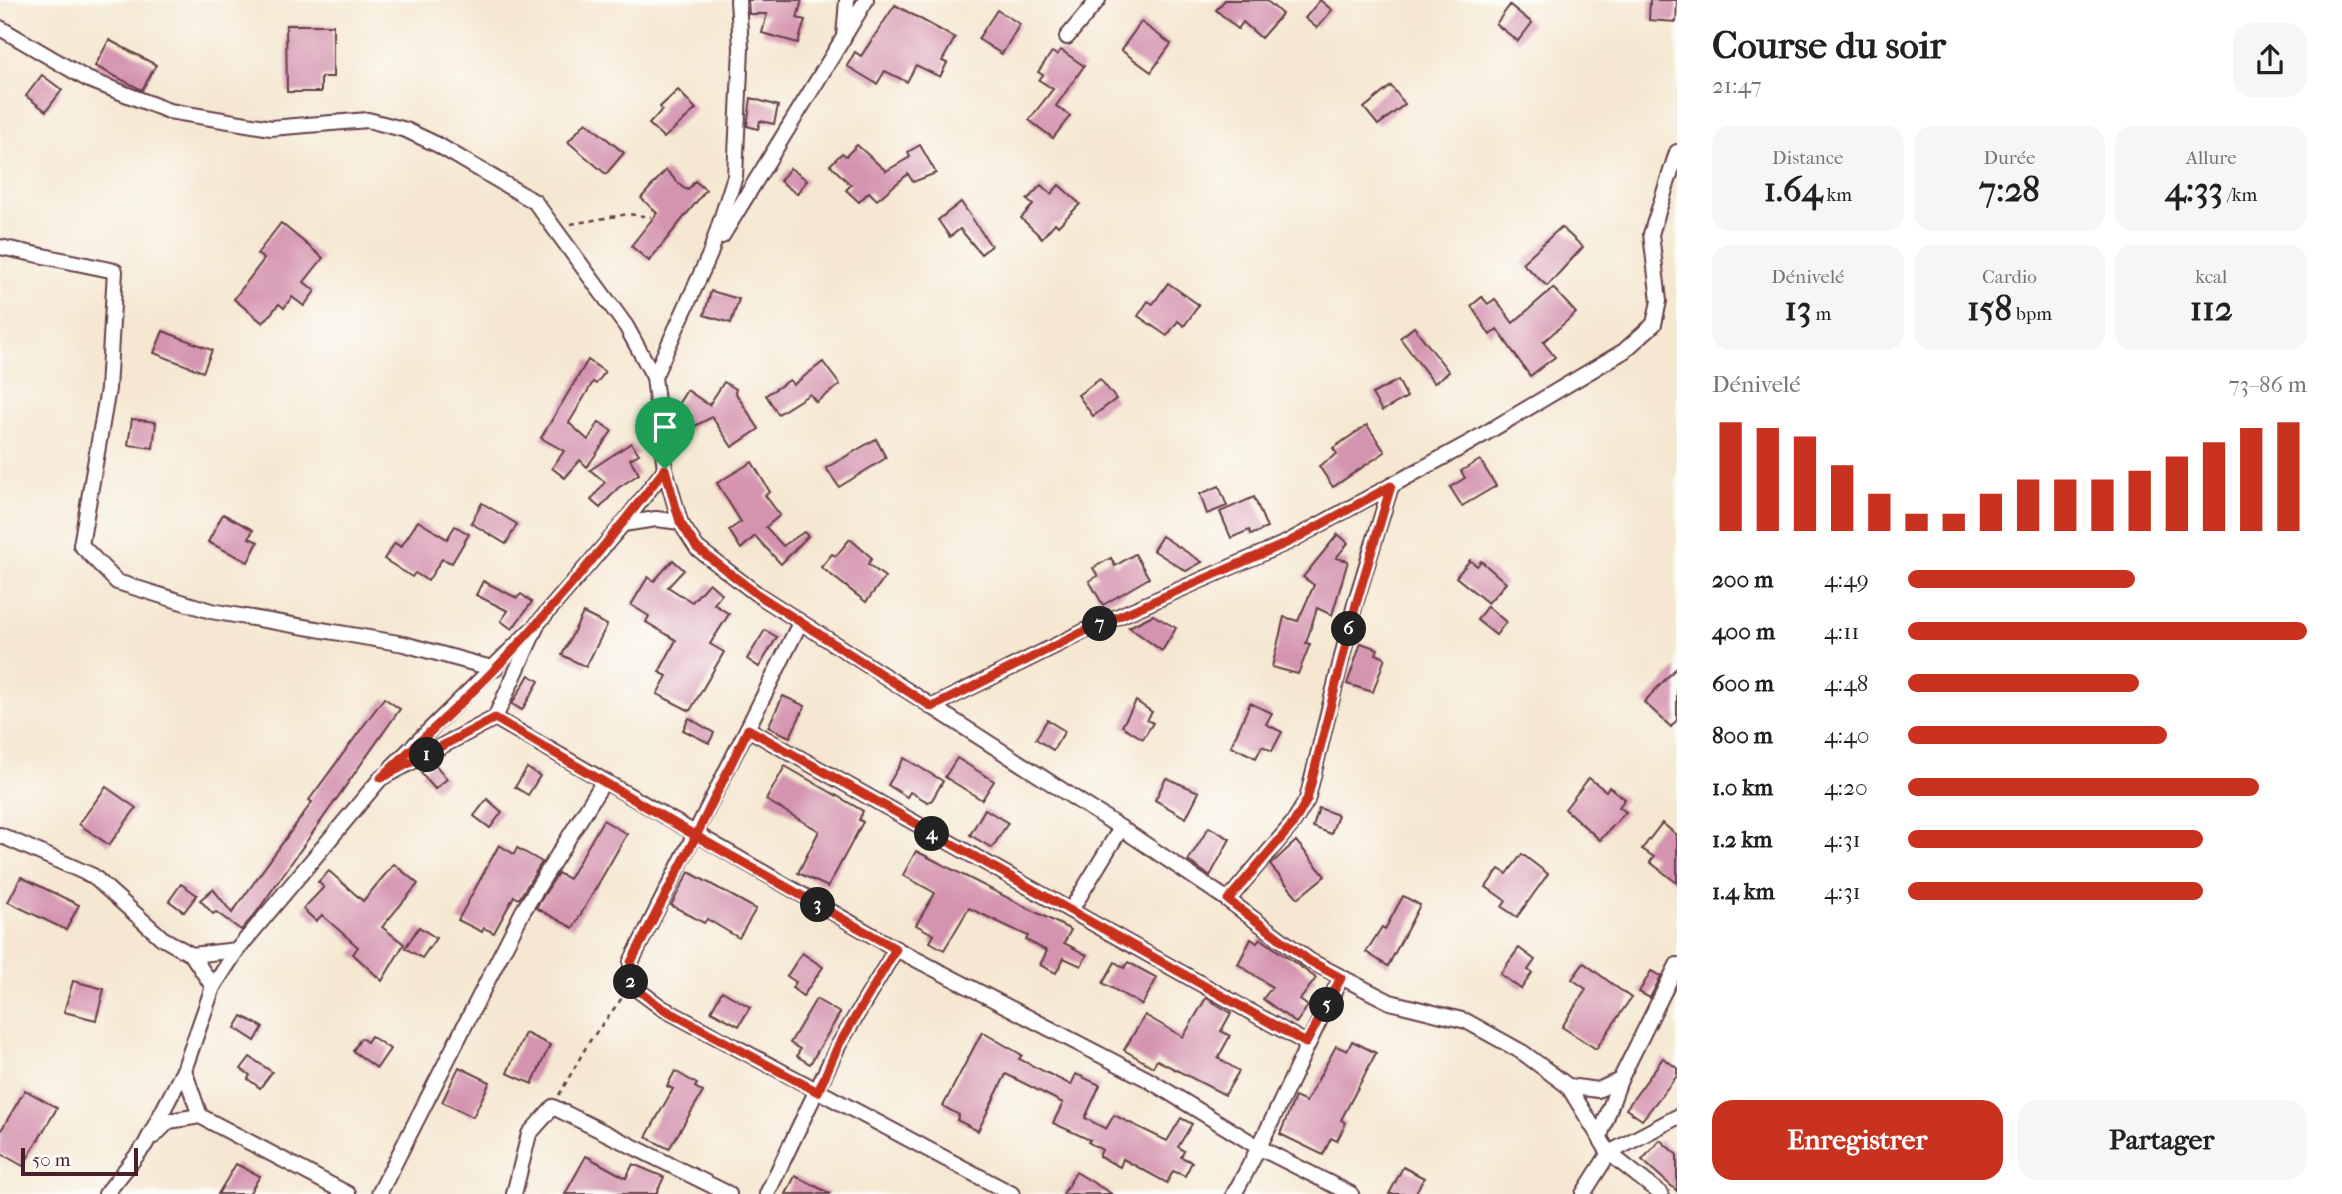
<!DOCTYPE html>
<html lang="fr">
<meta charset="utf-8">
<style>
body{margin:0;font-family:"IM FELL French Canon",serif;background:#f6f6f6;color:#202124;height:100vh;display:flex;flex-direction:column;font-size:26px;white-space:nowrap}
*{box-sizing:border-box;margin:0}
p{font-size:23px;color:#757577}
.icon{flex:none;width:38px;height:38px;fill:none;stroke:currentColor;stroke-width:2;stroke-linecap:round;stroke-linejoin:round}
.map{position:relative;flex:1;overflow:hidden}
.drawer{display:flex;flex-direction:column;background:#fff;width:665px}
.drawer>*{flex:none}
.scale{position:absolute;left:21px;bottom:18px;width:117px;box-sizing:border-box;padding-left:7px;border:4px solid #4a1f2b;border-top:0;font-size:19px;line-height:24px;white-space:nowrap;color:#4a1f2b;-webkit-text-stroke:5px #fdfcf7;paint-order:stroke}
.pin{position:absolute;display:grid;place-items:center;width:60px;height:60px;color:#fff;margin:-72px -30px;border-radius:50% 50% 50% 0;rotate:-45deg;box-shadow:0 0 7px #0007}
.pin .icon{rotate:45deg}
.km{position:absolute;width:35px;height:35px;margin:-18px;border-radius:50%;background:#222;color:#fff;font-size:19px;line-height:35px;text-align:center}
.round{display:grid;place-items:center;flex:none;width:74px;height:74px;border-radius:21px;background:#f6f6f6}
.head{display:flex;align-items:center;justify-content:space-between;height:119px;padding:0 35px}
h1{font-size:38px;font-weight:700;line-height:52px}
.stats{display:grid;grid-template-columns:repeat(3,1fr);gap:10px;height:119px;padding:7px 35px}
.stats div{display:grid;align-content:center;border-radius:18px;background:#f6f6f6;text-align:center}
.stats b{font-size:35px;font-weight:700}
.stats small{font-size:19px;font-weight:400}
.stats p{font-size:19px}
.chart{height:196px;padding:14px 35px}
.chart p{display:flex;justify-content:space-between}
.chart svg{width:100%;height:126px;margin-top:7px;stroke:#c8321e;stroke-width:6}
.button{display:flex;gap:14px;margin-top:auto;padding:14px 35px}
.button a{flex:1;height:80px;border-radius:21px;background:#c8321e;color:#fff;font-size:28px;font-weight:700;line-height:80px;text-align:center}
.button a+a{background:#f6f6f6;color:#202124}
ul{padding:0 35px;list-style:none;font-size:23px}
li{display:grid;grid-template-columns:112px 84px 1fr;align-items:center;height:52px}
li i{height:18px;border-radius:9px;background:#c8321e}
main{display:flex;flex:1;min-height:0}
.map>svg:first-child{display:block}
</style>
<main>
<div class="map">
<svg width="1677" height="1194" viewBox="0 0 1677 1194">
<rect width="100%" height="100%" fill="#fdfcf7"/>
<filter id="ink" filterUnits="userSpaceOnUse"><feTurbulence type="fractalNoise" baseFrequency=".0143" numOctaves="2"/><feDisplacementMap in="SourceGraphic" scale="14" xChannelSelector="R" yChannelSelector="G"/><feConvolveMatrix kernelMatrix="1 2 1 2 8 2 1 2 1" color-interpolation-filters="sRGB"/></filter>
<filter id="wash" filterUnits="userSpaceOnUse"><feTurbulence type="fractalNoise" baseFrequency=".00686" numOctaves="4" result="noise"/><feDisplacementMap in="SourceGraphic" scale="28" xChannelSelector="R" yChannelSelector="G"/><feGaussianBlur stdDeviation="1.57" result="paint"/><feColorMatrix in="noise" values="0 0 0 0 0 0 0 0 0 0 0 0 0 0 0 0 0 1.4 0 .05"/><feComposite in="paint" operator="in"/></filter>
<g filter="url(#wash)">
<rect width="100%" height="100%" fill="#f5e7d1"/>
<g id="blocks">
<g fill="#d493af">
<polygon points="748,0 802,0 797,18 805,20 798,43 762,33 767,14 749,14"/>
<polygon points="1225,0 1266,0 1282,14 1261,38 1243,22 1238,29 1216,10"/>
<polygon points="1320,0 1332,10 1317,28 1305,18"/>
<polygon points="1650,0 1677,0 1676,22 1649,20"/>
<polygon points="895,5 955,38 942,61 947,63 940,77 916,65 907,82 885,71 877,84 847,66 855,52 861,56"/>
<polygon points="1510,5 1532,23 1518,41 1496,24"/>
<polygon points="997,10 1020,24 1002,54 978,39"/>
<polygon points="1141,22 1171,44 1151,72 1121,50"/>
<polygon points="286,25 333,25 333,77 321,77 321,92 287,92"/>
<polygon points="109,40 156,65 142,90 95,66"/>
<polygon points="1061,50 1084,66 1056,106 1070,116 1053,138 1029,120 1053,89 1039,80 1043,75 1038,72 1052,52 1057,55"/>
<polygon points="42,75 62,90 46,111 26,96"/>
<polygon points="1391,86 1405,104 1378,125 1364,108"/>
<polygon points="678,90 696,109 664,138 649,124 662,110 660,107"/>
<polygon points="751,98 778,106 774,124 760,121 758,129 747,126"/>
<polygon points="586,122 624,153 606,174 568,142"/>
<polygon points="857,145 886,171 910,157 908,152 920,145 936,173 913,182 908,174 877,200 869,192 859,202 846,190 851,185 830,165 842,153 846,156"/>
<polygon points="790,168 807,180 797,194 780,181"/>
<polygon points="666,170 683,188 688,190 695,181 706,190 649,261 631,246 657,213 641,198"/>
<polygon points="1041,185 1051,194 1059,185 1080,204 1058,226 1055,223 1042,238 1021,218 1033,205 1027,200"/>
<polygon points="961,202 991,246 981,254 960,229 950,237 938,220"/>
<polygon points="281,223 323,258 304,282 315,291 304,306 292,297 284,308 279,304 263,323 234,299 264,259 257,254"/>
<polygon points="1561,227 1583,247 1547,286 1522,263"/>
<polygon points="1168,283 1199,305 1184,326 1178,321 1167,336 1138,316 1148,301 1153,304"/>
<polygon points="1553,288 1576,313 1543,342 1555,357 1530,376 1497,329 1490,335 1471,306 1482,297 1488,304 1495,299 1513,323"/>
<polygon points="711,291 739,299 731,323 704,315"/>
<polygon points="1414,327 1449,372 1434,383 1400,338"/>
<polygon points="163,331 212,350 203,372 154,353"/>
<polygon points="588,360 605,372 596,384 593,382 569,423 588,440 599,422 612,431 587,467 580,460 565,478 552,468 564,451 541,438"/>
<polygon points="823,362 840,385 816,402 810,394 778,414 766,395 790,380 793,385"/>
<polygon points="1100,379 1116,399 1093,416 1078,395"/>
<polygon points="1398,380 1407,397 1382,411 1372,394"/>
<polygon points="724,382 736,389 735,392 759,429 732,447 712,417 693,427 691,433 677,424 685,411 677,406 687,390 709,405"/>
<polygon points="132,419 156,422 153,448 128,445"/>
<polygon points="1367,425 1385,452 1333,487 1319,466 1337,454 1333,448"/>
<polygon points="876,439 886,458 839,487 826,468"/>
<polygon points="631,443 639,454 630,459 639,474 618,488 600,508 591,500 605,482 590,470"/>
<polygon points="1480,460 1496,486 1462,506 1450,487 1465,478 1461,471"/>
<polygon points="752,462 770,492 765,495 780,515 766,527 783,546 804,532 808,536 781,564 755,536 741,549 729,530 741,522 717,483"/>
<polygon points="1219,486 1227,506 1207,514 1200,494"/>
<polygon points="1254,497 1267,528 1251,535 1249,530 1231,538 1220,512"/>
<polygon points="482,503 517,524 506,544 471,523"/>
<polygon points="223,514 253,530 249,538 258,542 248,562 208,542"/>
<polygon points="418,521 447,539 455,526 469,534 452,563 442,559 428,581 415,573 412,577 384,559 395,543 401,547"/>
<polygon points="1338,534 1348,543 1336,558 1348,561 1332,615 1317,608 1306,643 1310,644 1298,674 1272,667 1284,617 1298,621 1314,585 1303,577"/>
<polygon points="1162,536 1202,562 1186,571 1153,550"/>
<polygon points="850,539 872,558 868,564 885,577 866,602 821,567 832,554 836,556"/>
<polygon points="1135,554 1149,578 1103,605 1089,581 1098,576 1093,568 1111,558 1115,566"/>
<polygon points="673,560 684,570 668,587 692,602 709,583 722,594 714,604 729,614 710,644 724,652 690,711 657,694 667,676 659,672 676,640 646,622 649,616 631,605 648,577 654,581"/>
<polygon points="1470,560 1477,566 1481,561 1506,583 1488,603 1456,577"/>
<polygon points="483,581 517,598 521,594 532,602 512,629 501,621 508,611 476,595"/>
<polygon points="1487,606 1506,622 1496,635 1477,620"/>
<polygon points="583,613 607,625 586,667 562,655"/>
<polygon points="1153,615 1176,628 1162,651 1129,627"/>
<polygon points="765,630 777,637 759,667 747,659"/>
<polygon points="1361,643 1378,649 1376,654 1385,658 1373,692 1347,684"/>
<polygon points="1677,667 1677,720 1671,727 1644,702"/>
<polygon points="529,675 539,681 522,710 512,704"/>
<polygon points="783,696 805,706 790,737 768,727"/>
<polygon points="384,698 400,709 256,913 241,930 216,912 213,914 200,900 213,889 232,913 312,802 309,800"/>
<polygon points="1136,701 1152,712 1147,720 1153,723 1143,739 1122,726"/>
<polygon points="1250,703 1272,713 1266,724 1282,732 1272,751 1262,746 1256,758 1231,746"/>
<polygon points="689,718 714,733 709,743 683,730"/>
<polygon points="1047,720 1065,731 1053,750 1036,739"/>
<polygon points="904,758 943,781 932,800 928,802 910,792 907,797 888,785"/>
<polygon points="957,758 994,781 982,800 945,777"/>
<polygon points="433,762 447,779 435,789 421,773"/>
<polygon points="785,766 863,811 859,820 863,822 828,887 798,873 819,831 766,800"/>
<polygon points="527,768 540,776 528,795 515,787"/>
<polygon points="1166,778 1199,792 1186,818 1155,800"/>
<polygon points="1589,778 1606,791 1609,787 1625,799 1619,807 1626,812 1600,840 1565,809"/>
<polygon points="106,787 136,808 109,845 79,824"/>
<polygon points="487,799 502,812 490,828 474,816"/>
<polygon points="1319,808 1338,815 1331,834 1313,827"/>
<polygon points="985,809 1008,823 992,848 970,835"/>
<polygon points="603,820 627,834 573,928 536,908 558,873 569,879"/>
<polygon points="1662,823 1677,835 1677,883 1650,862 1654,857 1642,849"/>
<polygon points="1209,827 1230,839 1210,876 1188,861"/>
<polygon points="1296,841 1325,876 1298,898 1270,865"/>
<polygon points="499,845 514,854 517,848 542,862 519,899 514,896 494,933 484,928 482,932 458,920"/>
<polygon points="916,851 1071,930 1064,943 1087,955 1081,966 1064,958 1056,973 1040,965 1047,951 1026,940 1028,936 969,908 944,950 930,942 934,935 916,925 935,893 903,875"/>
<polygon points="1522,854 1548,874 1517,917 1502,907 1506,901 1486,887 1499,869 1507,874"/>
<polygon points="394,864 418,884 382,927 404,944 382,981 353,954 358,947 322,915 316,921 303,909 324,887 318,882 329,871 363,901"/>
<polygon points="689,872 756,909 739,938 707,919 704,923 671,905"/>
<polygon points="21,877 79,905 66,930 8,902"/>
<polygon points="181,884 197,895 184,912 169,901"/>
<polygon points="1403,896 1420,905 1388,966 1366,952 1382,927 1385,929"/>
<polygon points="419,927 436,938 422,958 405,948"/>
<polygon points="1260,938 1316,978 1300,1000 1308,1006 1296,1023 1263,999 1272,987 1238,964 1251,939 1257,943"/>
<polygon points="1519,948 1535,960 1528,970 1532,973 1521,989 1500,974"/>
<polygon points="802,953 823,967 803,996 792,988 796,982 787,976"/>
<polygon points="1115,962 1124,968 1128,962 1157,978 1142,1005 1103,983"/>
<polygon points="1584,963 1631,998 1596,1049 1562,1027 1586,989 1572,979"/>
<polygon points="1651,971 1661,976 1650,998 1639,992"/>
<polygon points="73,981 104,989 96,1020 64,1012"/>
<polygon points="722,991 750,1007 739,1026 711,1011"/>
<polygon points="1206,998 1231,1013 1221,1031 1230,1036 1218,1058 1239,1071 1225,1095 1157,1060 1153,1067 1124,1050 1145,1015 1183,1037"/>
<polygon points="816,999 840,1013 810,1064 797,1056 800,1049 790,1043"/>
<polygon points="242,1016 263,1027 255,1041 235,1028"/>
<polygon points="982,1032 1022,1055 1019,1059 1071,1085 1076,1074 1100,1085 1085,1118 1106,1129 1114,1115 1167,1141 1181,1118 1192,1124 1178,1147 1184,1151 1181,1157 1192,1162 1185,1176 1173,1171 1167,1183 1123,1159 1120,1167 1099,1156 1102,1150 1088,1142 1090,1140 1053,1123 1063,1103 1006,1074 978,1131 957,1120 959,1115 943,1106"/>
<polygon points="525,1033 550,1045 532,1084 507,1073"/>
<polygon points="371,1036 390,1049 377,1068 353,1051 361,1038 367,1042"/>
<polygon points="1352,1041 1376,1053 1341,1120 1346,1123 1337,1141 1331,1138 1323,1155 1280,1134 1295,1097 1306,1102 1336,1046 1347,1051"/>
<polygon points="250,1057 272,1072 260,1088 248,1079 250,1075 241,1069"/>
<polygon points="1663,1058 1677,1068 1677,1076 1642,1120 1626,1109"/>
<polygon points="459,1067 490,1082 473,1117 442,1102"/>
<polygon points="675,1071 697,1084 695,1087 703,1092 669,1149 646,1137 673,1089 667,1086"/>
<polygon points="25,1090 57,1108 23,1166 0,1153 0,1132"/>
<polygon points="1660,1140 1677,1155 1677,1191 1642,1160"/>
<polygon points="586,1156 626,1178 633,1164 664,1177 656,1194 565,1194"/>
<polygon points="236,1164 260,1176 249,1194 218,1194"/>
<polygon points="1403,1167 1424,1178 1415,1194 1389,1194"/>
<polygon points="1076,1172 1112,1194 1063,1194"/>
<polygon points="795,1176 831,1194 786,1194"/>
</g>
</g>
</g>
<g filter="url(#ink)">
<use href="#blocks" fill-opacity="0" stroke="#643d44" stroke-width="2"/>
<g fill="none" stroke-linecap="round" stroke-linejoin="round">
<defs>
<g id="minor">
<polyline points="738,0 741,48 735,176 710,254 654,377 665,469 680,522 697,548 757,594 1121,828 1228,900 1310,961 1390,1002 1466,1021 1522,1052 1568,1086 1609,1153 1661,1194"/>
<polyline points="0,28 87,79 169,111 271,128 368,120 406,130 438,145 535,202 626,326 654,377"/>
<polyline points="846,33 866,0"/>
<polyline points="1067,37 1098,0"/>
<polyline points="722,236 844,37 847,0"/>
<polyline points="0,247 115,271 108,389 81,545 117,582 211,611 404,644 495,669"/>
<polyline points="623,524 656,519 680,522"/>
<polyline points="800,623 631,962 631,985 662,1008 1012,1194"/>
<polyline points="931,707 1083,632 1288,542 1469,443 1624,351 1654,324 1659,301 1651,234 1677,152"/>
<polyline points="495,718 896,949 1147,1079 1260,1148 1351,1194"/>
<polyline points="748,729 1306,1043"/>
<polyline points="392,767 530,631"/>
<polyline points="0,835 93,876 162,938 192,955 237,950"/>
<polyline points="1228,900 1293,823 1307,800 1355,604 1391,486"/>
<polyline points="1071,910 1121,828"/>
<polyline points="192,955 213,987"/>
<polyline points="184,1070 200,1116"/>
<polyline points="1568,1086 1598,1090 1620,1080 1677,965"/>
<polyline points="154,1136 169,1121 200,1116 348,1194"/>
<polyline points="1600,1136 1620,1080"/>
<polyline points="106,1194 145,1145 184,1070 213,987 237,950 381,778 495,718 538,623 623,524 665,469"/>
<polyline points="379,1194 523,911 604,781"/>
<polyline points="514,1194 529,1134 553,1107 729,1194"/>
<polyline points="767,1194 838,1046 896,949"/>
<path d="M1234,1194C1274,1124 1303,1049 1341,978"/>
<polyline points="1583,1194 1609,1153 1677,1117"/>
</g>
</defs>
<use href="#minor" stroke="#643d44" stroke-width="18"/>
<g stroke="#643d44" stroke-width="2.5" stroke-dasharray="5 5" stroke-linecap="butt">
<polyline points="571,224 628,214 651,217"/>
<polyline points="559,1095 589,1042 622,998"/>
</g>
<use href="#minor" stroke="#fff" stroke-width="14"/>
</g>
</g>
<g fill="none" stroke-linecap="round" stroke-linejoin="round" filter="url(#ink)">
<defs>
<path id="route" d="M665,469C612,538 556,605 496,668C460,706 419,741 381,778L495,718L696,836L631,962V985L662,1008L818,1092L838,1046L896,949L696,836L748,729L1306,1043L1341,978L1310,961L1228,900L1293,824L1307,800L1356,604L1391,486L1289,542L1083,632L932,707L757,594L697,548L680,522L665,469"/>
</defs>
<use href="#route" stroke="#fff" stroke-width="14"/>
<use href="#route" stroke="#c8321e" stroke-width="9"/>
</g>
</svg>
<div class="scale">50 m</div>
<div class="pin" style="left:665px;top:469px;background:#1e9e55"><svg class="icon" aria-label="arrive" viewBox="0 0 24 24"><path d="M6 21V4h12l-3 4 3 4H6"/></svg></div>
<b class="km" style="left:427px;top:755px">1</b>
<b class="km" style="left:631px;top:982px">2</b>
<b class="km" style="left:818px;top:905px">3</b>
<b class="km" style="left:932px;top:834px">4</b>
<b class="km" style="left:1327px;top:1005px">5</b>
<b class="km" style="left:1349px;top:629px">6</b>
<b class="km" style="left:1100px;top:624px">7</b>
</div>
<section class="drawer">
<div class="head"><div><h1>Course du soir</h1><p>21:47</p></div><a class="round"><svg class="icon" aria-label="share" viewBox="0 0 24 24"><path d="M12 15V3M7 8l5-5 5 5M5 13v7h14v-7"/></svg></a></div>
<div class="stats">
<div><p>Distance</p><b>1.64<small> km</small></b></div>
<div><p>Durée</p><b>7:28</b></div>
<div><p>Allure</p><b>4:33<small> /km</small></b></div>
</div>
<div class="stats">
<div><p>Dénivelé</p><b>13<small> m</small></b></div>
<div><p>Cardio</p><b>158<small> bpm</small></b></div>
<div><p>kcal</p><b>112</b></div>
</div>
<div class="chart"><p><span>Dénivelé</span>73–86 m</p>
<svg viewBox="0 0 160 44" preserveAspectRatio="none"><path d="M5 44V6M15 44V8M25 44V11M35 44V21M45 44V31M55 44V38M65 44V38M75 44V31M85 44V26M95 44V26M105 44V26M115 44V23M125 44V18M135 44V13M145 44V8M155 44V6"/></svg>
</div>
<ul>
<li><b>200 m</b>4:49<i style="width:57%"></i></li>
<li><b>400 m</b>4:11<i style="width:100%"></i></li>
<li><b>600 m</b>4:48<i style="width:58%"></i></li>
<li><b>800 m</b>4:40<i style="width:65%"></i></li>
<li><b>1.0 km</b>4:20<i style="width:88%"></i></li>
<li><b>1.2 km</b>4:31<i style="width:74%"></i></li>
<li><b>1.4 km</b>4:31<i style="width:74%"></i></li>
</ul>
<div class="button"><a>Enregistrer</a><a>Partager</a></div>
</section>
</main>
